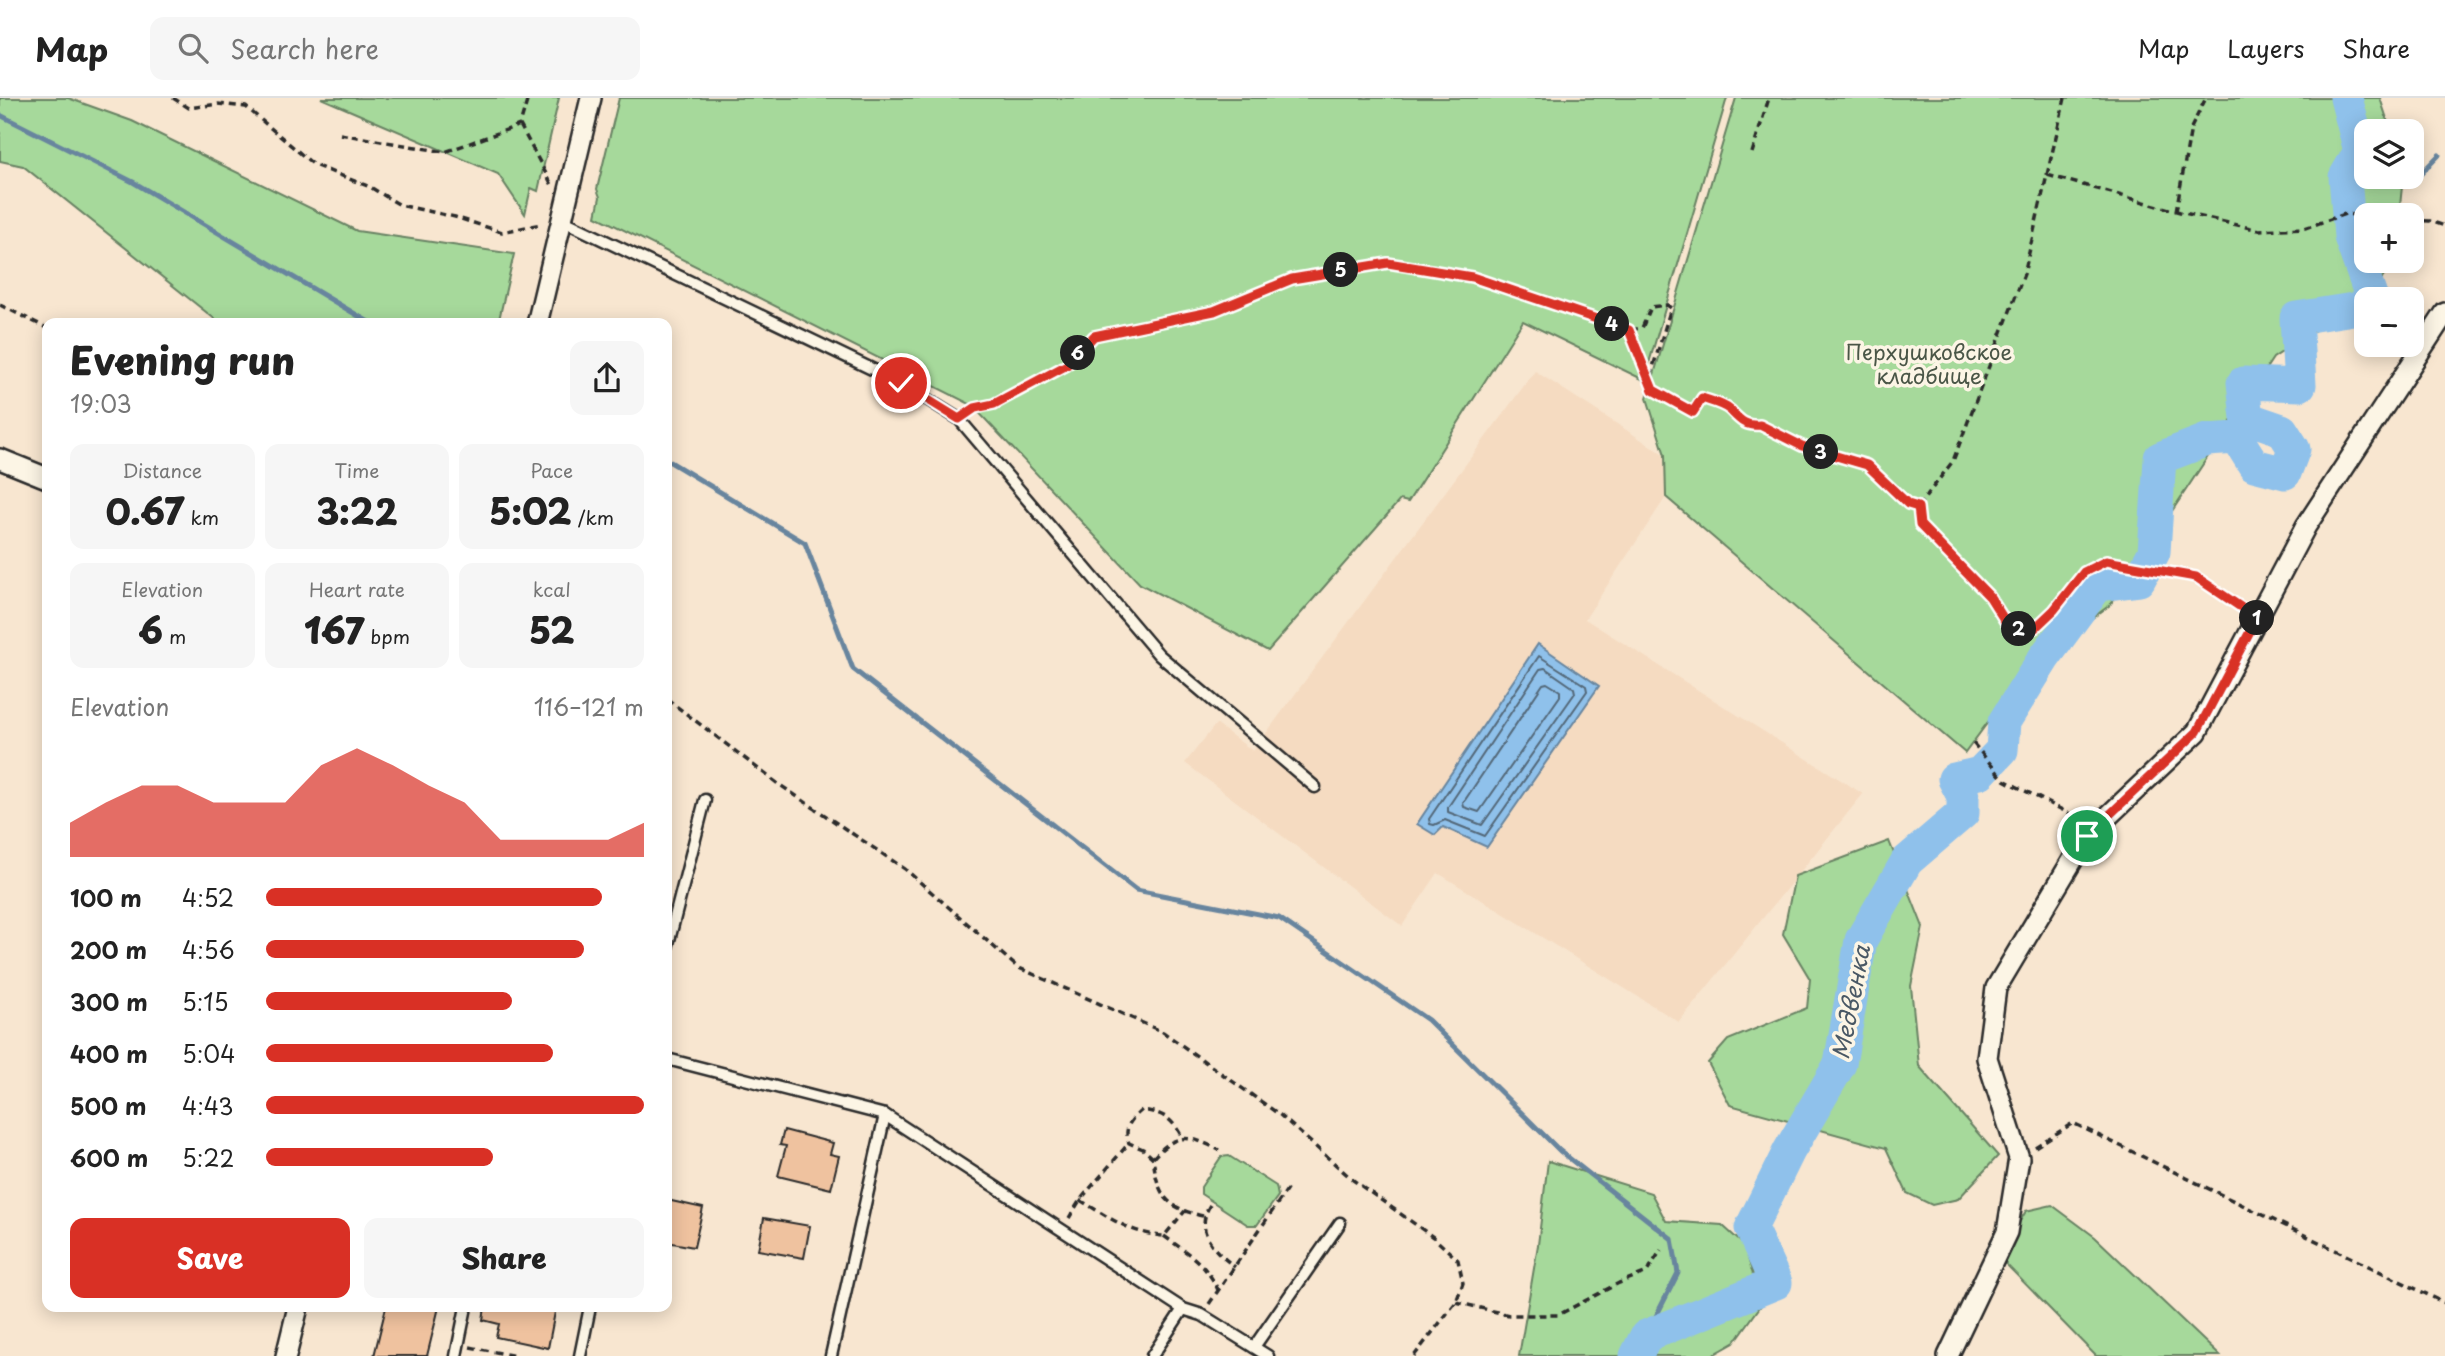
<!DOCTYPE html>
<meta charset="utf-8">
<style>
body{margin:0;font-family:"Playpen Sans",sans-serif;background:#f6f6f6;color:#222;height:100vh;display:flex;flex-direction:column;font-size:26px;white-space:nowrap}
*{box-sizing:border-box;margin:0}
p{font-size:23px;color:#767676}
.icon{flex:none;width:38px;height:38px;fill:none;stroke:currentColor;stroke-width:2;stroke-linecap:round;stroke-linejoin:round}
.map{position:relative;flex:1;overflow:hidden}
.panel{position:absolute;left:42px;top:220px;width:630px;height:994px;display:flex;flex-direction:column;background:#fff;border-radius:14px;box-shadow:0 4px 18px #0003}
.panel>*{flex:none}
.controls{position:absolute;left:2354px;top:21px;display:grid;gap:14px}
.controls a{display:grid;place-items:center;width:70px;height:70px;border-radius:14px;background:#fff;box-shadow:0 4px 18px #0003;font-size:35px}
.pin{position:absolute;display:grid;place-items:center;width:60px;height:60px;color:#fff;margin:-30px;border:4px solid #fff;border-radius:50%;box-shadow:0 2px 7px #0007}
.km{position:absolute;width:35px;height:35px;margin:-18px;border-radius:50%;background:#222;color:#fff;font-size:19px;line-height:35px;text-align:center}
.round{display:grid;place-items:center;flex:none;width:74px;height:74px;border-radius:14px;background:#f6f6f6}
.head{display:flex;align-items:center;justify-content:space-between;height:119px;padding:0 28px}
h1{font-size:38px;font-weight:800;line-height:52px}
.metrics{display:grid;grid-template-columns:repeat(3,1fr);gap:10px;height:119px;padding:7px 28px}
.metrics div{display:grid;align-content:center;border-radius:14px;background:#f6f6f6;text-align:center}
.metrics b{font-size:35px;font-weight:800}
.metrics small{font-size:19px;font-weight:400}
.metrics p{font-size:19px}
.chart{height:196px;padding:14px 28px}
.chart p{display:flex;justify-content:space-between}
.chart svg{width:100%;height:126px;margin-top:7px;fill:#d93025;opacity:.7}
.action{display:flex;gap:14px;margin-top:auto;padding:14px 28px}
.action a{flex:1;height:80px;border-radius:14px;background:#d93025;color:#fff;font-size:28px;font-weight:800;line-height:80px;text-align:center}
.action a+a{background:#f6f6f6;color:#222}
ul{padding:0 28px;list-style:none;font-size:23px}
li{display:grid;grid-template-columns:112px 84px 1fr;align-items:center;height:52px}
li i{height:18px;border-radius:9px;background:#d93025}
header{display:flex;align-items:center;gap:42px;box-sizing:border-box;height:98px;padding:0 35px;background:#fff;border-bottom:2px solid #e0e0e0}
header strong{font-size:33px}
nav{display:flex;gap:38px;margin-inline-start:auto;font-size:24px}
.search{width:490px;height:63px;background:#f6f6f6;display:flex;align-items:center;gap:18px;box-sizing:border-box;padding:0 24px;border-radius:14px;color:#767676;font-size:26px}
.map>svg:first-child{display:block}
</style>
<header>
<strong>Map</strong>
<div class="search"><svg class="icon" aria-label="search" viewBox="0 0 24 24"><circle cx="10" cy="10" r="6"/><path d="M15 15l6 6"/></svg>Search here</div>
<nav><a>Map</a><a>Layers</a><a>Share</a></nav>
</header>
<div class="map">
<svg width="2445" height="1258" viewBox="0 0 2445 1258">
<rect width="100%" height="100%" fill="#f8e6d0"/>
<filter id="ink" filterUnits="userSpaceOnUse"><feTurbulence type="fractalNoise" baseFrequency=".0143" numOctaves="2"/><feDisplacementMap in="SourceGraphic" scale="14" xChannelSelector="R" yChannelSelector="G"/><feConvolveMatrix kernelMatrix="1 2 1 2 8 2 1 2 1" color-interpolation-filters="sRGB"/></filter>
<g filter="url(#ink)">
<polygon fill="#f5dbc1" points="1535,273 1665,357 1666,399 1585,521 1863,696 1679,924 1438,775 1402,828 1185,665 1216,626 1253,653"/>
<g fill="#a6d99b" stroke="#688263" stroke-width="2">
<polygon points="0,0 68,0 132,23 357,133 514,156 498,226 221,226 23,68 0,63"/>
<polygon points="321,0 559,0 538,93 531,90 525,116 498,76"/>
<polygon points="619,0 1727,0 1644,282 1523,223 1408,404 1400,402 1268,553 1140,486 972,307 596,118 600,99 597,91"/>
<polygon points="1736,0 2380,0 2391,33 2366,33 2366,79 2403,79 2399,117 2366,117 2366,163 2391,163 2377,191 2273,260 2110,507 2056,547 2047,544 1965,655 1666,399 1665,357 1647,300"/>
<polygon points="1889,743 1923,829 1911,888 1919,968 1998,1058 1958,1101 1932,1107 1907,1095 1886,1050 1730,1007 1708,965 1728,942 1807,910 1810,881 1783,836 1795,778"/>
<polygon points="1229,1058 1276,1088 1278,1098 1257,1127 1248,1127 1201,1096 1201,1089 1221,1059"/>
<polygon points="1548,1063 1651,1095 1666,1123 1722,1127 1744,1147 1762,1206 1734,1245 1711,1258 1519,1258 1538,1147"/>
<polygon points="2052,1107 2095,1139 2220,1258 2096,1258 1999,1159 2026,1113"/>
</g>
<polygon fill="#8fc1eb" stroke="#67859e" stroke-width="2" points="1538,546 1599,588 1487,749 1443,729 1435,737 1417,726"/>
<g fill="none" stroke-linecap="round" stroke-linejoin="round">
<g stroke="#536778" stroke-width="2">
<polygon points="1539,558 1586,588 1587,593 1485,738 1445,722 1434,727 1430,726 1429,721"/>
<polygon points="1545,570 1574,590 1575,595 1482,727 1448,714 1448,709 1540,571"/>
<polygon points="1547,585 1560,593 1560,598 1479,714 1464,709 1463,705 1543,586"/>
</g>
<g stroke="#67859e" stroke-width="5">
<polyline points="0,17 133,84 372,226"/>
<polyline points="2345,79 2375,86 2413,84 2439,57"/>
<polyline points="667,362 805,445 853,571 1136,792 1279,820 1428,922 1560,1053 1672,1141 1678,1175 1646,1238"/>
</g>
<g stroke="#8fc1eb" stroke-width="33">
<polyline points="2346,0 2360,53 2345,79 2350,139 2372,201"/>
<polyline points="1636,1258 1646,1238 1776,1185 1751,1130 1789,1053 1840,966 1861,842 1907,763 1963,715 1963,698 1954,681 1980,675 2002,652 2004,624 2044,560 2098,487 2139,482 2154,454 2160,360 2207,342 2237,340 2254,367 2285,375 2294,351 2282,332 2247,320 2243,285 2300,287 2296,220 2366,209"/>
</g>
</g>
<g fill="#efc29f" stroke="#2b2b2b" stroke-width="2">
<polygon points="784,1032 833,1045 830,1056 839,1058 831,1091 778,1078 786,1048 780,1047"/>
<polygon points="667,1102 703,1110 694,1149 667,1144"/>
<polygon points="764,1120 810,1128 804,1160 758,1152"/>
<polygon points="386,1209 439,1209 427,1258 374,1258"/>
<polygon points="485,1209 556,1209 548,1250 496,1239 499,1226 483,1222"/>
</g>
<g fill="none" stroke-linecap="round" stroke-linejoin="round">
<defs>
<g id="service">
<polyline points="562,122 901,285 959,321 1159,557 1315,689"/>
<polyline points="667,850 705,702"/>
<polyline points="667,961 885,1017 1183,1211 1152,1258"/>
<polyline points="1183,1211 1202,1217 1268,1258"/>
<polyline points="1254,1249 1340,1125"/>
<polyline points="456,1258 466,1209"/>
<polyline points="580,1258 590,1209"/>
<polyline points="831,1258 885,1017"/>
</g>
<g id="minor">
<polyline points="537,226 591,0"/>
<polyline points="0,361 47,380"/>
<polyline points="286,1258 298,1209"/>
<polyline points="1948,1258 2007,1134 2019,1060 1987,960 1996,890 2087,738 2197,634 2306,428 2445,215"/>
</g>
</defs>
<use href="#service" stroke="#2b2b2b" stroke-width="15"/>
<use href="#minor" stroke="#2b2b2b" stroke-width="24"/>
<g stroke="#2b2b2b" stroke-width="3.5" stroke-dasharray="7 5" stroke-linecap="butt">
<polyline points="173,0 189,10 218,6 246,9 314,67 370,89 400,107 455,119 502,134 541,126"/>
<polyline points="520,27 552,87"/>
<polyline points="340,36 445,54 520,27 528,0"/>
<polyline points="1752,55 1769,0"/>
<polyline points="2047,77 2065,0"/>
<polyline points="2176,113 2191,30 2206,0"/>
<polyline points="2412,122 2430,123 2445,128"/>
<polyline points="0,207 47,230"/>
<path d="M1650,279L1653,292L1693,314L1702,300C1710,303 1724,306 1730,312C1739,321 1745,329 1760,327L1802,348L1867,367L1908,406L1918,409L1920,427L1991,499L2010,531L2035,530L2054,512L2084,474L2106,463L2196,479L2244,511"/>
<polyline points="970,314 994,306 1067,267 1094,238 1214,213 1292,182 1388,165 1472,179 1629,232 1646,278 1650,279 1671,210 1667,207 1651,209 1642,230 1629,232"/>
<polyline points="1918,409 1953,363 2024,176 2047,77 2180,114 2259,132 2305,130 2345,116 2366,118"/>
<polyline points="667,601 777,685 905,771 1017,869 1163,934 1280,1017 1353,1082 1433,1139 1458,1162 1463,1185 1456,1204 1414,1258"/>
<polyline points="1973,645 2004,682 2078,720"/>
<polyline points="2035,1049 2073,1025 2445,1205"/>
<path d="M1153,1060L1143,1051L1129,1045C1123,1030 1131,1021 1142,1012C1163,1015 1172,1020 1182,1039"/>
<path d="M1080,1102C1108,1119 1131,1136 1164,1138L1185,1113"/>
<path d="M1210,1107C1194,1133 1214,1153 1235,1169"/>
<path d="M1203,1118C1165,1109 1158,1098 1153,1060C1176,1034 1190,1037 1219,1052"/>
<polyline points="1069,1120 1080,1102 1129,1045"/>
<path d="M1164,1138C1187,1155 1206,1165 1218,1192"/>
<polyline points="1456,1204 1509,1217 1558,1217 1619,1185 1647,1174 1661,1152"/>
<polyline points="1209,1206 1288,1090"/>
<polyline points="470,1249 516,1258"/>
</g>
<use href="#service" stroke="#fcf5e5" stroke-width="10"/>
<use href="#minor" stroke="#fcf5e5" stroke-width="19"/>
</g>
</g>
<g fill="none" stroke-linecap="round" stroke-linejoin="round" filter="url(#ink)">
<defs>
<path id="route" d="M901,285L959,321L975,310L994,306L1067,267L1094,238L1214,213L1292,181L1388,165L1472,179L1629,232L1653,292L1693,314L1702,300C1710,303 1724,306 1730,312C1739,321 1745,329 1760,327L1802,348L1867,367L1908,406L1918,409L1920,427L1990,499L2010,531L2035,530L2054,512L2084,474L2106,463L2196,479L2257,520L2197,634L2087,738"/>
</defs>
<use href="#route" stroke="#fff" stroke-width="14"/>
<use href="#route" stroke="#d93025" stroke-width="9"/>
</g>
<g text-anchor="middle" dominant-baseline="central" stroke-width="7" stroke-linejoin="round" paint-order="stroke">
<g font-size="21" fill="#4a5647" stroke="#fcf5e5">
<text x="1929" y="253">Перхушковское<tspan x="1929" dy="24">кладбище</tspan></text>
</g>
<g font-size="23" font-style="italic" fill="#495865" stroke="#fcf5e5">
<text transform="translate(1850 904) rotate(-79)">Медвенка</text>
</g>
</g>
</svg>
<div class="controls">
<a><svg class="icon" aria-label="layers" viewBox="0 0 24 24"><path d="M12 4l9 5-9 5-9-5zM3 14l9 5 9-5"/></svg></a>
<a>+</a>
<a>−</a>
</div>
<div class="pin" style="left:2087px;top:738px;background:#1e9e55"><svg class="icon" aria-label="arrive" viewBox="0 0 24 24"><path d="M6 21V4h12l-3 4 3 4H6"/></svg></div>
<div class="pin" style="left:901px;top:285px;background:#d93025"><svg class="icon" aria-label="check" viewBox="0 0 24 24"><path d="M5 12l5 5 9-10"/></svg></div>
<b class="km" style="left:2257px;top:520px">1</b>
<b class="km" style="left:2019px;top:531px">2</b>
<b class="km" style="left:1821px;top:354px">3</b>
<b class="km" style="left:1612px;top:226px">4</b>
<b class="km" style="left:1341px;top:172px">5</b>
<b class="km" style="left:1078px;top:255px">6</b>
<section class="panel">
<div class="head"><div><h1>Evening run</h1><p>19:03</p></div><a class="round"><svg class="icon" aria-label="share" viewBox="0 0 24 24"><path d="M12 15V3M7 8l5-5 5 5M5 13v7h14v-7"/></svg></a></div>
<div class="metrics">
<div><p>Distance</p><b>0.67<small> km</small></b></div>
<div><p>Time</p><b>3:22</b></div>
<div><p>Pace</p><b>5:02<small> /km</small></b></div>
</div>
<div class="metrics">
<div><p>Elevation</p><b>6<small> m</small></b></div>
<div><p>Heart rate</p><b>167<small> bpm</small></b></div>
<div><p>kcal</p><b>52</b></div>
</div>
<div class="chart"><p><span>Elevation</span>116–121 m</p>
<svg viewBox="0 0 160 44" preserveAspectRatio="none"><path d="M0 44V32L10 25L20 19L30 19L40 25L50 25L60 25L70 12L80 6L90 12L100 19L110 25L120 38L130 38L140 38L150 38L160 32V44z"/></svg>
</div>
<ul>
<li><b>100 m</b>4:52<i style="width:89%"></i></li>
<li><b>200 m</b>4:56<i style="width:84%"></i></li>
<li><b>300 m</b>5:15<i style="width:65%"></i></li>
<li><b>400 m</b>5:04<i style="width:76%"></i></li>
<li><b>500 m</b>4:43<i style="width:100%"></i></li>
<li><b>600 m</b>5:22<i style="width:60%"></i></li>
</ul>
<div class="action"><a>Save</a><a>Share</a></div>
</section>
</div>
